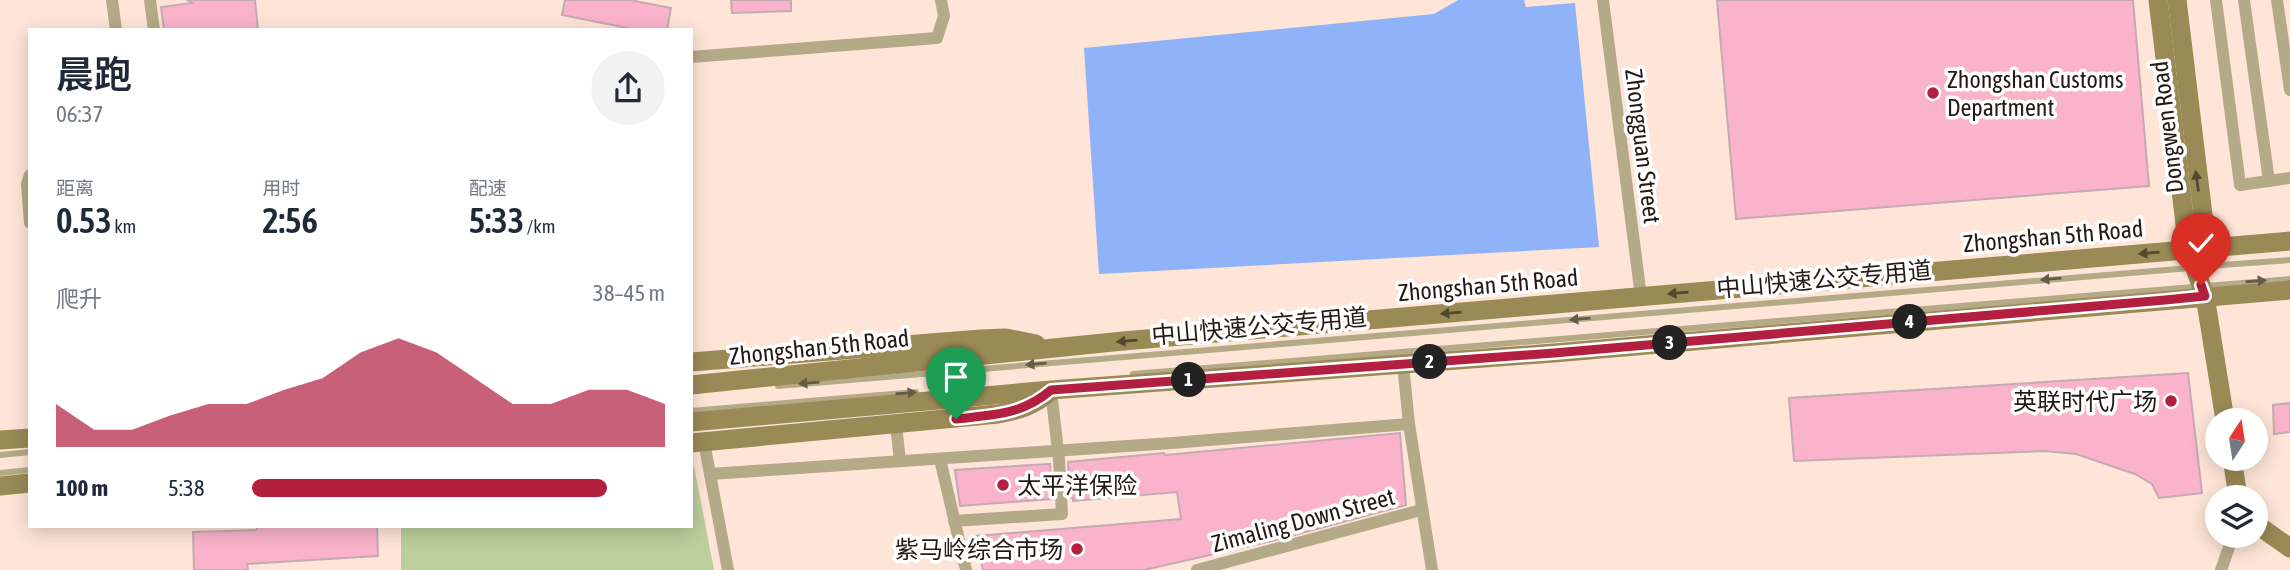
<!DOCTYPE html>
<html lang="zh">
<meta charset="utf-8">
<style>
body{margin:0;font-family:"Asap Condensed","Noto Sans SC",sans-serif;background:#f2f2f3;color:#1f2937;height:100vh;display:flex;flex-direction:column;font-size:26px;white-space:nowrap}
*{box-sizing:border-box;margin:0}
p{font-size:23px;color:#747a83}
.icon{flex:none;width:38px;height:38px;fill:none;stroke:currentColor;stroke-width:2;stroke-linecap:round;stroke-linejoin:round}
.map{position:relative;flex:1;overflow:hidden}
.side{position:absolute;left:28px;top:28px;width:665px;height:500px;display:flex;flex-direction:column;background:#fff;border-radius:0px;box-shadow:0 4px 18px #0003}
.side>*{flex:none}
.needle{width:46px;rotate:12deg}
.fabs{position:absolute;left:2205px;top:408px;display:grid;gap:14px}
.fabs a{display:grid;place-items:center;width:63px;height:63px;border-radius:50%;background:#fff;box-shadow:0 4px 18px #0003;font-size:35px}
.pin{position:absolute;display:grid;place-items:center;width:60px;height:60px;color:#fff;margin:-72px -30px;border-radius:50% 50% 50% 0;rotate:-45deg;box-shadow:0 0 7px #0007}
.pin .icon{rotate:45deg}
.km{position:absolute;width:35px;height:35px;margin:-18px;border-radius:50%;background:#222;color:#fff;font-size:19px;line-height:35px;text-align:center}
.round{display:grid;place-items:center;flex:none;width:74px;height:74px;border-radius:37px;background:#f2f2f3}
.headline{display:flex;align-items:center;justify-content:space-between;height:119px;padding:0 28px}
h1{font-size:38px;font-weight:600;line-height:52px}
.metrics{display:grid;grid-template-columns:repeat(3,1fr);gap:10px;height:119px;padding:7px 28px}
.metrics div{display:grid;align-content:center}
.metrics b{font-size:35px;font-weight:600}
.metrics small{font-size:19px;font-weight:400}
.metrics p{font-size:19px}
.chart{height:196px;padding:14px 28px}
.chart p{display:flex;justify-content:space-between}
.chart svg{width:100%;height:126px;margin-top:7px;fill:#b21f3f;opacity:.7}
ul{padding:0 28px;list-style:none;font-size:23px}
li{display:grid;grid-template-columns:112px 84px 1fr;align-items:center;height:52px}
li i{height:18px;border-radius:9px;background:#b21f3f}
.map>svg:first-child{display:block}
</style>
<div class="map">
<svg width="2290" height="570" viewBox="0 0 2290 570">
<rect width="100%" height="100%" fill="#fee5d7"/>
<polygon fill="#bbcf9b" points="694,466 714,570 401,570 401,527 691,527 691,467"/>
<polygon fill="#8fb2f9" points="1458,0 1524,0 1526,7 1575,3 1599,247 1099,274 1084,48 1434,14"/>
<g fill="#fab3cb" stroke="#c5aab3" stroke-width="2">
<polygon points="187,0 255,0 258,30 164,30 161,7 192,3"/>
<polygon points="565,0 630,0 671,8 667,30 637,30 562,15"/>
<polygon points="731,0 791,0 791,11 732,13"/>
<polygon points="1717,0 2133,0 2149,186 1736,219"/>
<polygon points="2188,373 2202,493 2159,498 2152,484 2135,474 2076,454 2044,451 1794,461 1789,398"/>
<polygon points="2290,403 2290,432 2274,434 2273,405"/>
<polygon points="1400,433 1406,505 1276,540 1144,570 983,570 976,536 1181,519 1177,492 1073,501 1073,498 1070,498 1068,462 1164,453 1165,455"/>
<polygon points="1048,464 1050,464 1052,499 960,506 955,470"/>
<polygon points="257,527 377,527 378,556 247,564 248,570 194,570 193,532 257,530"/>
</g>
<g fill="none" stroke-linecap="round" stroke-linejoin="round">
<g stroke="#b5aa87" stroke-width="6">
<polyline points="2208,266 2290,260"/>
<polyline points="1133,374 2290,279"/>
<polyline points="778,386 2190,268"/>
<polyline points="691,411 916,392"/>
<polyline points="0,455 30,452"/>
<polyline points="0,473 30,470"/>
</g>
<g stroke="#b5aa87" stroke-width="12">
<polyline points="112,0 116,30"/>
<polyline points="150,0 154,30"/>
<polyline points="1603,0 1641,297"/>
<polyline points="2216,0 2240,185 2290,178"/>
<polyline points="2244,0 2269,181"/>
<polyline points="2277,0 2290,90"/>
<polyline points="691,57 937,38 944,16 941,0"/>
<polyline points="30,175 27,184 30,223"/>
<polyline points="1403,364 1409,424 1432,570"/>
<polyline points="896,425 900,461"/>
<polyline points="704,442 728,570"/>
<polyline points="940,459 966,570"/>
<polyline points="710,474 1172,443 1409,424"/>
<polyline points="954,521 1062,514 1059,460 1051,390"/>
<polyline points="1197,570 1421,510"/>
<polyline points="2221,570 2233,536"/>
</g>
<g stroke="#9a8a55" stroke-width="19">
<polyline points="2158,0 2188,249 2205,296 2225,420"/>
<polyline points="2177,0 2207,248 2206,260"/>
<polyline points="691,362 981,339 1006,338 1036,344"/>
<polyline points="691,385 1123,341 2290,241"/>
<polyline points="691,422 1051,390 1554,353 2290,290"/>
<polyline points="0,440 30,438"/>
<path d="M691,443L998,414C1019,410 1034,406 1051,391"/>
<polyline points="2232,458 2238,497"/>
<polyline points="0,486 30,483"/>
<polyline points="2256,524 2290,548"/>
</g>
</g>
<defs><path id="oneway-solid" d="M-6-.8H1V-3.2L6.5 0L1 3.2V.8H-6Z" transform="scale(1.75)"/></defs>
<g fill="#53472f">
<use href="#oneway-solid" transform="translate(2197 181) rotate(-98)"/>
<use href="#oneway-solid" transform="translate(2149 253) rotate(175)"/>
<use href="#oneway-solid" transform="translate(1678 293) rotate(175)"/>
<use href="#oneway-solid" transform="translate(1451 313) rotate(175)"/>
<use href="#oneway-solid" transform="translate(1127 341) rotate(175)"/>
</g>
<g fill="#655b48">
<use href="#oneway-solid" transform="translate(2051 279) rotate(175)"/>
<use href="#oneway-solid" transform="translate(2256 281) rotate(-4)"/>
<use href="#oneway-solid" transform="translate(1580 319) rotate(175)"/>
<use href="#oneway-solid" transform="translate(1036 364) rotate(175)"/>
<use href="#oneway-solid" transform="translate(809 383) rotate(175)"/>
<use href="#oneway-solid" transform="translate(906 393) rotate(-5)"/>
</g>
<g fill="none" stroke-linecap="round" stroke-linejoin="round">
<defs>
<path id="route" d="M956,419C992,415 1022,415 1051,390L1554,353L2165,300L2205,296L2201,285"/>
</defs>
<use href="#route" stroke="#fff" stroke-width="14"/>
<use href="#route" stroke="#b21f3f" stroke-width="9"/>
</g>
<g fill="#b21f3f" stroke="#fff" stroke-width="2.5">
<circle cx="1933" cy="93" r="7"/>
<circle cx="2171" cy="401" r="7"/>
<circle cx="1003" cy="485" r="7"/>
<circle cx="1077" cy="549" r="7"/>
</g>
<g text-anchor="middle" dominant-baseline="central" stroke-width="7" stroke-linejoin="round" paint-order="stroke">
<g font-size="24" fill="#231a15" stroke="#fff" text-anchor="start">
<text x="1947" y="79">Zhongshan Customs<tspan x="1947" dy="28">Department</tspan></text>
<text x="2157" y="401" text-anchor="end">英联时代广场</text>
<text x="1017" y="485">太平洋保险</text>
<text x="1063" y="549" text-anchor="end">紫马岭综合市场</text>
</g>
<g font-size="24" fill="#231a15" stroke="#fff">
<text transform="translate(2167 127) rotate(-97)">Dongwen Road</text>
<text transform="translate(1643 146) rotate(83)">Zhongguan Street</text>
<text transform="translate(2053 236) rotate(-5)">Zhongshan 5th Road</text>
<text transform="translate(1824 279) rotate(-5)">中山快速公交专用道</text>
<text transform="translate(1488 285) rotate(-5)">Zhongshan 5th Road</text>
<text transform="translate(1259 326) rotate(-5)">中山快速公交专用道</text>
<text transform="translate(819 347) rotate(-6)">Zhongshan 5th Road</text>
<text transform="translate(1303 520) rotate(-15)">Zimaling Down Street</text>
</g>
</g>
</svg>
<div class="fabs">
<a><svg class="needle" viewBox="-14 -14 28 28"><path d="M0-13l5 13h-10z" fill="#e53935"/><path d="M0 13l5-13h-10z" fill="#747a83"/></svg></a>
<a><svg class="icon" aria-label="layers" viewBox="0 0 24 24"><path d="M12 4l9 5-9 5-9-5zM3 14l9 5 9-5"/></svg></a>
</div>
<div class="pin" style="left:956px;top:419px;background:#1e9e55"><svg class="icon" aria-label="arrive" viewBox="0 0 24 24"><path d="M6 21V4h12l-3 4 3 4H6"/></svg></div>
<div class="pin" style="left:2201px;top:285px;background:#d93025"><svg class="icon" aria-label="check" viewBox="0 0 24 24"><path d="M5 12l5 5 9-10"/></svg></div>
<b class="km" style="left:1189px;top:380px">1</b>
<b class="km" style="left:1430px;top:362px">2</b>
<b class="km" style="left:1670px;top:343px">3</b>
<b class="km" style="left:1910px;top:322px">4</b>
<section class="side">
<div class="headline"><div><h1>晨跑</h1><p>06:37</p></div><a class="round"><svg class="icon" aria-label="share" viewBox="0 0 24 24"><path d="M12 15V3M7 8l5-5 5 5M5 13v7h14v-7"/></svg></a></div>
<div class="metrics">
<div><p>距离</p><b>0.53<small> km</small></b></div>
<div><p>用时</p><b>2:56</b></div>
<div><p>配速</p><b>5:33<small> /km</small></b></div>
</div>
<div class="chart"><p><span>爬升</span>38–45 m</p>
<svg viewBox="0 0 160 44" preserveAspectRatio="none"><path d="M0 44V29L10 38L20 38L30 33L40 29L50 29L60 24L70 20L80 11L90 6L100 11L110 20L120 29L130 29L140 24L150 24L160 29V44z"/></svg>
</div>
<ul>
<li><b>100 m</b>5:38<i style="width:86%"></i></li>
</ul>
</section>
</div>
